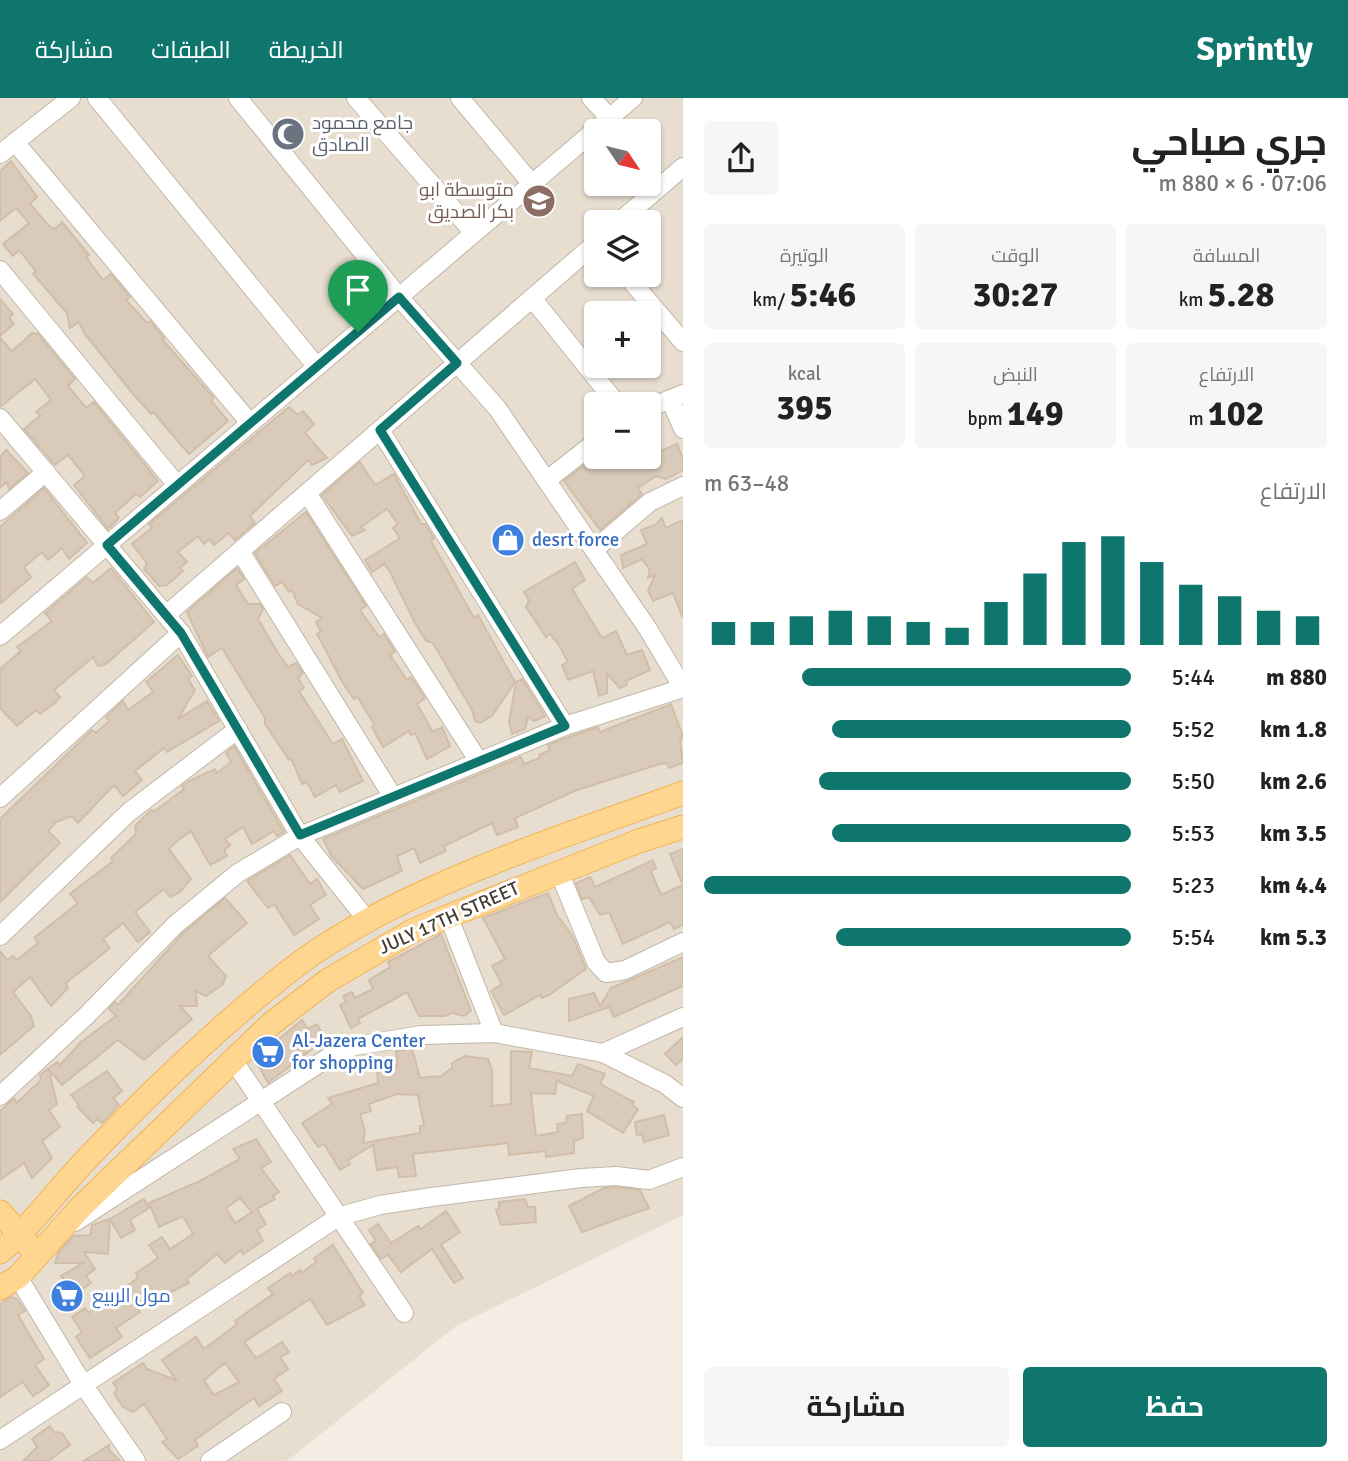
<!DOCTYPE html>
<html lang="ar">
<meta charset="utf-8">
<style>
body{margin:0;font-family:Signika,Cairo,sans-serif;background:#f6f6f6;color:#222;direction:rtl;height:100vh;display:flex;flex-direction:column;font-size:26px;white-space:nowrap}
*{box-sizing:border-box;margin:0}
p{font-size:23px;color:#767676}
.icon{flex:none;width:38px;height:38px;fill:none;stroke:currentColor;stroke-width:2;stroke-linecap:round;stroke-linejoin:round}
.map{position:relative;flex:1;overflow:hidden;direction:ltr}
.side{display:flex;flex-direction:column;background:#fff;width:665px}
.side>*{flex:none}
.needle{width:46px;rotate:125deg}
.controls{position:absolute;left:584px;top:21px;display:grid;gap:14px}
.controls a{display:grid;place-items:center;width:77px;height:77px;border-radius:7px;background:#fff;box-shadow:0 2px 5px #0004;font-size:35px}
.pin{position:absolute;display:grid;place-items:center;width:60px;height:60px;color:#fff;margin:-72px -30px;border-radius:50% 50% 50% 0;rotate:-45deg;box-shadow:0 0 7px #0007}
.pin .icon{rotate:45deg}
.round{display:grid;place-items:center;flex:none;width:74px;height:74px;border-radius:7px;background:#f6f6f6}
.head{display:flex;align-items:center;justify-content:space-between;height:119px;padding:0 21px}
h1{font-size:38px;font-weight:700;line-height:52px}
.stats{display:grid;grid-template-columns:repeat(3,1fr);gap:10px;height:119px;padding:7px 21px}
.stats div{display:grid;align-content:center;border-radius:7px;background:#f6f6f6;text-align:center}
.stats b{font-size:35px;font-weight:700}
.stats small{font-size:19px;font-weight:400}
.stats p{font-size:19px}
.chart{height:196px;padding:14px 21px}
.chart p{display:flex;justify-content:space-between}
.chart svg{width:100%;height:126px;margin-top:7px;stroke:#0f766e;stroke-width:6}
.action{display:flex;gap:14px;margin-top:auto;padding:14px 21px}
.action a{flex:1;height:80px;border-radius:7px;background:#0f766e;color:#fff;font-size:28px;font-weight:700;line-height:80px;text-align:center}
.action a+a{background:#f6f6f6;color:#222}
ul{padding:0 21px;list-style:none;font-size:23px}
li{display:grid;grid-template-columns:112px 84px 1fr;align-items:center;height:52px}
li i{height:18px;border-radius:9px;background:#0f766e}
header{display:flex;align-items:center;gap:42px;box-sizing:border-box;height:98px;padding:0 35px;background:#0f766e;color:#fff}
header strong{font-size:33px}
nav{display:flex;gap:38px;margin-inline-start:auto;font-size:24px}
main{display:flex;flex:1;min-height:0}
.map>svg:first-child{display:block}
</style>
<header>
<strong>Sprintly</strong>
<nav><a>الخريطة</a><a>الطبقات</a><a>مشاركة</a></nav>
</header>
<main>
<section class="side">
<div class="head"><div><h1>جري صباحي</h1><p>07:06 · 6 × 880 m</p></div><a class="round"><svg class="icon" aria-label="share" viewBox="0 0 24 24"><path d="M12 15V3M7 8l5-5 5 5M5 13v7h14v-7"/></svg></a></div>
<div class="stats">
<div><p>المسافة</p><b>5.28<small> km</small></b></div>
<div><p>الوقت</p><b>30:27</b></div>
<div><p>الوتيرة</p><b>5:46<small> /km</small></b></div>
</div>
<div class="stats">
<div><p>الارتفاع</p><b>102<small> m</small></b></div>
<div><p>النبض</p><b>149<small> bpm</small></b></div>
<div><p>kcal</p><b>395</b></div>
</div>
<div class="chart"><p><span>الارتفاع</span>48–63 m</p>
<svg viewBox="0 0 160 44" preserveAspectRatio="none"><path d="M5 44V36M15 44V36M25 44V34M35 44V32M45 44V34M55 44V36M65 44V38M75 44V29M85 44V19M95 44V8M105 44V6M115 44V15M125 44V23M135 44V27M145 44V32M155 44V34"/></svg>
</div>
<ul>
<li><b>880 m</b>5:44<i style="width:77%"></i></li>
<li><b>1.8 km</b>5:52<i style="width:70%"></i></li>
<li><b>2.6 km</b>5:50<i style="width:73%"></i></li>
<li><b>3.5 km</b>5:53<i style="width:70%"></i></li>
<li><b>4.4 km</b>5:23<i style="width:100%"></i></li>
<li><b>5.3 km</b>5:54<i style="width:69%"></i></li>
</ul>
<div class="action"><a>حفظ</a><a>مشاركة</a></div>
</section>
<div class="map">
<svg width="683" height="1363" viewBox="0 0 683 1363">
<rect width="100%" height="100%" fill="#f3ede3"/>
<path fill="#e8ded0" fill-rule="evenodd" d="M0,0H683V1117L456,1228L287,1363H0ZM597,33H649V86H597ZM597,124H649V177H597ZM597,215H649V268H597ZM597,306H649V359H597Z"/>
<g fill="#d9caba" stroke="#d1bea9" stroke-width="2" fill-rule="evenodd">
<polygon points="11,63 37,99 30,106 49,128 55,131 62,124 89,157 86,159 103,182 111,176 130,199 126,202 147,225 150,223 164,240 162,241 213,299 212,304 228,323 189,356 153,314 151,316 133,296 84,235 79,224 70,230 67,215 33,176 36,173 19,152 13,158 3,146 29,125 16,110 0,123 0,73"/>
<polygon points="0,201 13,216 9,220 14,226 0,238"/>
<polygon points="32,235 38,236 75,281 68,288 86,310 94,304 158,383 140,399 136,396 115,415 119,420 108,431 74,387 85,378 68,357 55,367 24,331 40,318 36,314 51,302 35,281 0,309 0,240 12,253"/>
<polygon points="289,309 298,317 303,313 314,326 305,335 327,360 312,367 308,362 250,418 255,425 235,442 229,435 214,447 209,441 204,446 198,438 178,454 187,464 180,470 183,473 167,487 159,488 144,471 147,465 132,446 152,430 149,426"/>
<polygon points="677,346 683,360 683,372 666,381 656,378 638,390 642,396 600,432 564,383 595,359 618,359 625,370 641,359 649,359 649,348 658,354"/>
<polygon points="6,352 28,375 9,391 7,384 0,390 1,358"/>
<polygon points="360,364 375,387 394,376 421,426 425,426 434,440 431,443 474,520 478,517 515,584 492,618 480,625 475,623 472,612 433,545 426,543 415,525 389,472 384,466 372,474 365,462 400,440 393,430 398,426 387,411 361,429 365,432 352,438 322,397"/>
<polygon points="44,390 87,445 69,461 62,450 48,462 42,454 24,469 31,479 0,506 0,429"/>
<polygon points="306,414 366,508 360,512 379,539 384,536 395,554 390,557 407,582 411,579 425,600 417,606 433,634 442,629 450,648 427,661 415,635 411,637 409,633 383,649 372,629 374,626 357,598 354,601 344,587 317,536 321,533 316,524 322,520 298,506 292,492 289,494 282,484 275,488 255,455"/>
<polygon points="662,420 666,430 683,422 683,520 673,495 653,503 648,493 655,477 648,480 650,472 642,461 623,470 621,457 647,446 641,432 655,427"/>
<polygon points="575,464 585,482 572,491 602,540 616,533 627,557 642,552 650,572 626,583 627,587 620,590 607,576 607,595 599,598 593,573 568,582 562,567 568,564 559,547 550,536 546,539 526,509 529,502 524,494"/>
<polygon points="111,470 154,524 106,566 98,568 93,559 54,592 60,599 55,605 40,616 36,612 17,628 0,610 0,571 21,553 17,549 52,523 45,515 87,479 93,485"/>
<polygon points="237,470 244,481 236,487 248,506 260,506 263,511 258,521 278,555 288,569 296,565 303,575 298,580 304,590 299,593 333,646 342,641 363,683 340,694 336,687 315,699 307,684 302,686 291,660 289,662 265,626 265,620 222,550 208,559 187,514"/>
<polygon points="178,557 192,578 188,581 195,592 178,621 207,603 219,623 167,654 164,650 135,673 142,682 123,698 114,687 78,725 72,718 56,724 48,733 60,745 0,804 0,721 92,632 96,635 109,623 106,619 123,603 128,612 153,594 146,584"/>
<polygon points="522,581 545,618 534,623 528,619 525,631 512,636 509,624 516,584"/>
<polygon points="671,606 683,638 680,644 683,665 669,670 667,665 660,666 577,692 515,720 518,729 497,737 492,725 444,748 446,753 420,765 414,750 397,758 402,773 363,791 332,759 323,741 521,659 524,666 540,660 539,657 550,652 548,647 569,639 598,629 600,634"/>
<polygon points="234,648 284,734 277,738 274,733 252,746 243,729 225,741 230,747 224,752 227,758 210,767 191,733 176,744 169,751 191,781 180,794 170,799 164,791 135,814 150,834 138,844 123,825 103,841 110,850 66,885 68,890 51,908 30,879 13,894 31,918 34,928 0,957 0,853 7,862 13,858 17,862 38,845 34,840 78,805 70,796 113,763 111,760 136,736 135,728 151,712 155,713 184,691 182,688 189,683 215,671 217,675 231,664 226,655"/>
<polygon points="683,751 683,827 674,831 670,824 623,846 609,814 600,817 589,799 582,801 576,785 590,779 595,789 653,762 656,770 651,773 661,797 683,787 670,756"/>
<polygon points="290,757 310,786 317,781 326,797 310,807 319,821 294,837 274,806 268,810 247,783"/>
<polygon points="548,795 557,817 572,837 586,871 549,897 542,900 540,897 504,917 491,893 502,886 492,868 505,861 483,820"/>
<polygon points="225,800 247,825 208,858 226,878 223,886 206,898 196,893 197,908 180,908 192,921 144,962 118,942 62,987 49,972 57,1006 49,1012 60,1029 42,1043 52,1060 32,1080 24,1065 0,1082 0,1013 14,1000 17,1005 41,982 40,977 57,964 60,967 81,944 116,918 109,911 115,904 118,907 183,835"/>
<polygon points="441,836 471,913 464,918 452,915 445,918 419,918 407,894 358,921 360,925 351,930 340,907 346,904 343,898 352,894 355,900 373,891 369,882 390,869 388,864"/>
<polygon points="683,859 683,888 614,919 609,909 569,923 569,901 594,895 600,908 611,890"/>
<polygon points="302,922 308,931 317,926 325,941 268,985 255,961"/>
<polygon points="683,939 683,961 676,967 665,956"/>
<path d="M412,950L420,980L441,978L452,970V965L465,958L488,961L492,972V1008L511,1006V953L532,954L529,970L572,978L578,966L605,976L600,986L634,1004L632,1007L638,1011L623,1035L587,1013L594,998L557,983L555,996L531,995L536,1038L558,1034L557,1026L566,1025L567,1018L582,1016L583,1040L574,1043V1055L546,1059L545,1053L509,1057L508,1045L413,1056L416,1078L399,1079L397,1069L377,1072L373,1047L348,1062L350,1066L340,1072L324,1046L318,1049L302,1025L332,1006L328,1000L378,985L377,972L398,967L396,953ZM397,996L418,997L424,1028H420V1035L363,1045L365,1033L360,1016L371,1013L369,1006Z"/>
<polygon points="107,973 122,993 113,1000 119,1007 102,1025 97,1021 93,1025 77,1009 79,1007 71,997"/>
<polygon points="664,1017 669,1037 644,1044 642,1036 637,1037 635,1024"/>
<path d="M256,1041L271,1064L261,1070L279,1094L273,1098L275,1101L257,1111L266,1126L257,1132L263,1143L243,1156L241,1152L225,1165L217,1156L187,1181L189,1185L165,1197L162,1195L155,1197L137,1210L140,1214L116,1230L122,1239L90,1260L76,1239L82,1234L72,1219L85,1210L88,1215L138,1180L136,1175L158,1160L149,1147L162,1139L170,1151L193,1136L183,1118L159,1129L149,1105L200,1083L240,1061L233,1051ZM240,1100L252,1114L235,1125L226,1110Z"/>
<polygon points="616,1089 640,1092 649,1110 582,1134 569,1108 604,1090"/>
<polygon points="144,1101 149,1110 130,1122 135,1132 121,1140 110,1121"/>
<polygon points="525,1101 528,1109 535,1109 536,1124 501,1127 496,1112 499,1111 499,1104"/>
<polygon points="446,1113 460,1134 441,1147 463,1180 454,1185 432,1151 401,1174 388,1157 381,1161 371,1146 376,1143 369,1132 378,1126 391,1145 418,1128 421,1131"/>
<polygon points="110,1121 108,1156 84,1154 95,1171 86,1178 91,1185 75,1196 61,1178 83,1165 55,1165 58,1155 73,1138 90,1137 92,1127"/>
<path d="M333,1147L363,1195L359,1198L365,1207L327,1227L310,1201L244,1244L256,1260L282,1244L289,1254L280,1259L288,1271L274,1281L282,1293L259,1308L254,1300L195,1342L198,1348L178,1361L162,1344L167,1341L144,1306L133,1314L123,1309L114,1296L117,1291L113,1285L143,1265L147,1271L176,1282L162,1262L196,1239L204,1251L237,1226L235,1223L273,1196L268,1190L290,1175L292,1178L300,1172L302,1175L316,1164L314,1160ZM225,1265L239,1284L214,1297L204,1282Z"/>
<polygon points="12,1199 17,1201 25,1213 18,1217 44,1261 35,1267 49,1287 33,1298 23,1284 0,1299 0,1206"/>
<polygon points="50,1328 54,1334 62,1335 70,1347 48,1363 23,1363 37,1349 32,1341"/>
<polygon points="109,1347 109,1352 120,1363 84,1363"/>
</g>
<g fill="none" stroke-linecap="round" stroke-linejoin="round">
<defs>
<g id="minor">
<polyline points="97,0 317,269"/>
<polyline points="238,0 399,199 497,310 648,531 683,590"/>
<polyline points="356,0 474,135"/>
<polyline points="460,0 532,86"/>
<polyline points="591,0 610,20"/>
<polyline points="15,44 250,325"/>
<polyline points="0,56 71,0"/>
<polyline points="619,124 683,69"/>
<polyline points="0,172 177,387"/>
<polyline points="626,177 683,244"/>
<polyline points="532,200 617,306"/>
<polyline points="670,301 683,331"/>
<polyline points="649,310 683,296"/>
<polyline points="0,320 181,535 300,738 368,823"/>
<polyline points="380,332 565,628"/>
<polyline points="547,382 597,343"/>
<polyline points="307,395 478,662"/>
<polyline points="0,413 46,374"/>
<polyline points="594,452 650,404 683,388"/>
<polyline points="240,453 393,699"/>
<polyline points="166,517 597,144"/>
<polyline points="0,538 633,0"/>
<polyline points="0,700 181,535"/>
<polyline points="559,774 596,864 606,875 625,872 683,844"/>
<polyline points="448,817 494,935"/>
<polyline points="0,838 129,714 238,631"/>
<polyline points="603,955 683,919"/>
<polyline points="233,962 404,1215"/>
<polyline points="0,998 86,918 175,827 238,775 300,738 565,628 683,590"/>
<polyline points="75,1124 329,959 355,948 422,937 494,935 603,955 665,986 683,1000"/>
<polyline points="18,1179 84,1288 136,1363"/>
<polyline points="0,1342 338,1119 380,1107 432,1099 581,1080 616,1078 649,1082 683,1069"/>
<polyline points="210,1363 282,1314"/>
</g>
<g id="major">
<polyline points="0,1114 30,1149"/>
<path d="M0,1154C31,1128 55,1095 83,1065C145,999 213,934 284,877C388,793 557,741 683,695"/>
<polyline points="0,1190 18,1179 81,1109 271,926 327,883 414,832 639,743 683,729"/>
</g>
</defs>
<use href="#minor" stroke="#c2b7a7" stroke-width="20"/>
<use href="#major" stroke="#efb354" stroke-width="25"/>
<use href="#minor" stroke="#fff" stroke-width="18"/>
<use href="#major" stroke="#ffd690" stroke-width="23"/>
</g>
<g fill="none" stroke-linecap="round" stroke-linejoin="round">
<defs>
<polygon id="route" points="399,199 457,265 380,332 565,628 300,737 181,535 107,447"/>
</defs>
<use href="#route" stroke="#fff" stroke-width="14"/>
<use href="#route" stroke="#0f766e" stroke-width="9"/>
</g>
<defs>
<symbol id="mosque-disc" viewBox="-11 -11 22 22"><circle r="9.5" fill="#6b7280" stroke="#fff"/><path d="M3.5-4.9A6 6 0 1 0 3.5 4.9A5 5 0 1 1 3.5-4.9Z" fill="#fff"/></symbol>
<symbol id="school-disc" viewBox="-11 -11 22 22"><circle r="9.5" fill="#8d6e63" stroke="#fff"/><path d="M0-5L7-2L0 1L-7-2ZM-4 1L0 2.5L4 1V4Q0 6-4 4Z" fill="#fff"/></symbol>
<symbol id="shop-disc" viewBox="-11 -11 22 22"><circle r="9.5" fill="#3f7fe0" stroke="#fff"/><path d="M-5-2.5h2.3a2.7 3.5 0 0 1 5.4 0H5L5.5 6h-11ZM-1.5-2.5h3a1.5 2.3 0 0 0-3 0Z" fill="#fff"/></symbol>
<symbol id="supermarket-disc" viewBox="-11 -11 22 22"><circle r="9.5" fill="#3f7fe0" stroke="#fff"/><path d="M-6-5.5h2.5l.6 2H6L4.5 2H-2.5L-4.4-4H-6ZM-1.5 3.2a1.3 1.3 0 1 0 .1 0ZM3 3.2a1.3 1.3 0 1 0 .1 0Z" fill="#fff"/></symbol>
</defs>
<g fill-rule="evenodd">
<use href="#mosque-disc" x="269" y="17" width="38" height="38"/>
<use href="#school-disc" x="520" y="84" width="38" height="38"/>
<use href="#shop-disc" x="489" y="423" width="38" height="38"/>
<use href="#supermarket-disc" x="249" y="935" width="38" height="38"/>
<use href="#supermarket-disc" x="48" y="1179" width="38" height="38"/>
</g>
<g text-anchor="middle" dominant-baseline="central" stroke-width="6" stroke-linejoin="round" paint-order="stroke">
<g font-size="19" fill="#5b616d" stroke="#fff" text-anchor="start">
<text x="312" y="25">جامع محمود<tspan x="312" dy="22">الصادق</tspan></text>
</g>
<g font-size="19" fill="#785e54" stroke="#fff" text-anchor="end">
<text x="514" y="92">متوسطة ابو<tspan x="514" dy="22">بكر الصديق</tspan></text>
</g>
<g font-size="19" fill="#366cbe" stroke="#fff" text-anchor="start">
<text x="532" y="442">desrt force</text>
<text x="292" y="943">Al-Jazera Center<tspan x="292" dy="22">for shopping</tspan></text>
<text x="92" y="1198">مول الربيع</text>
</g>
<g font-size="19" fill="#453c32" stroke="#fff">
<text transform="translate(449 820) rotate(-24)">JULY 17TH STREET</text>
</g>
</g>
</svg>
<div class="controls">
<a><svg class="needle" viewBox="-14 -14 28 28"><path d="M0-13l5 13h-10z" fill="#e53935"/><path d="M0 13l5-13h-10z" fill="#767676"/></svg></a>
<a><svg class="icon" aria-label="layers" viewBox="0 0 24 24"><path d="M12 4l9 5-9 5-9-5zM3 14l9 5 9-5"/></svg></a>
<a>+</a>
<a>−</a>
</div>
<div class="pin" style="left:358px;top:234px;background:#1e9e55"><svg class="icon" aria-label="arrive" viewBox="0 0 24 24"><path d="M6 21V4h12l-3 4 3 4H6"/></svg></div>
</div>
</main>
